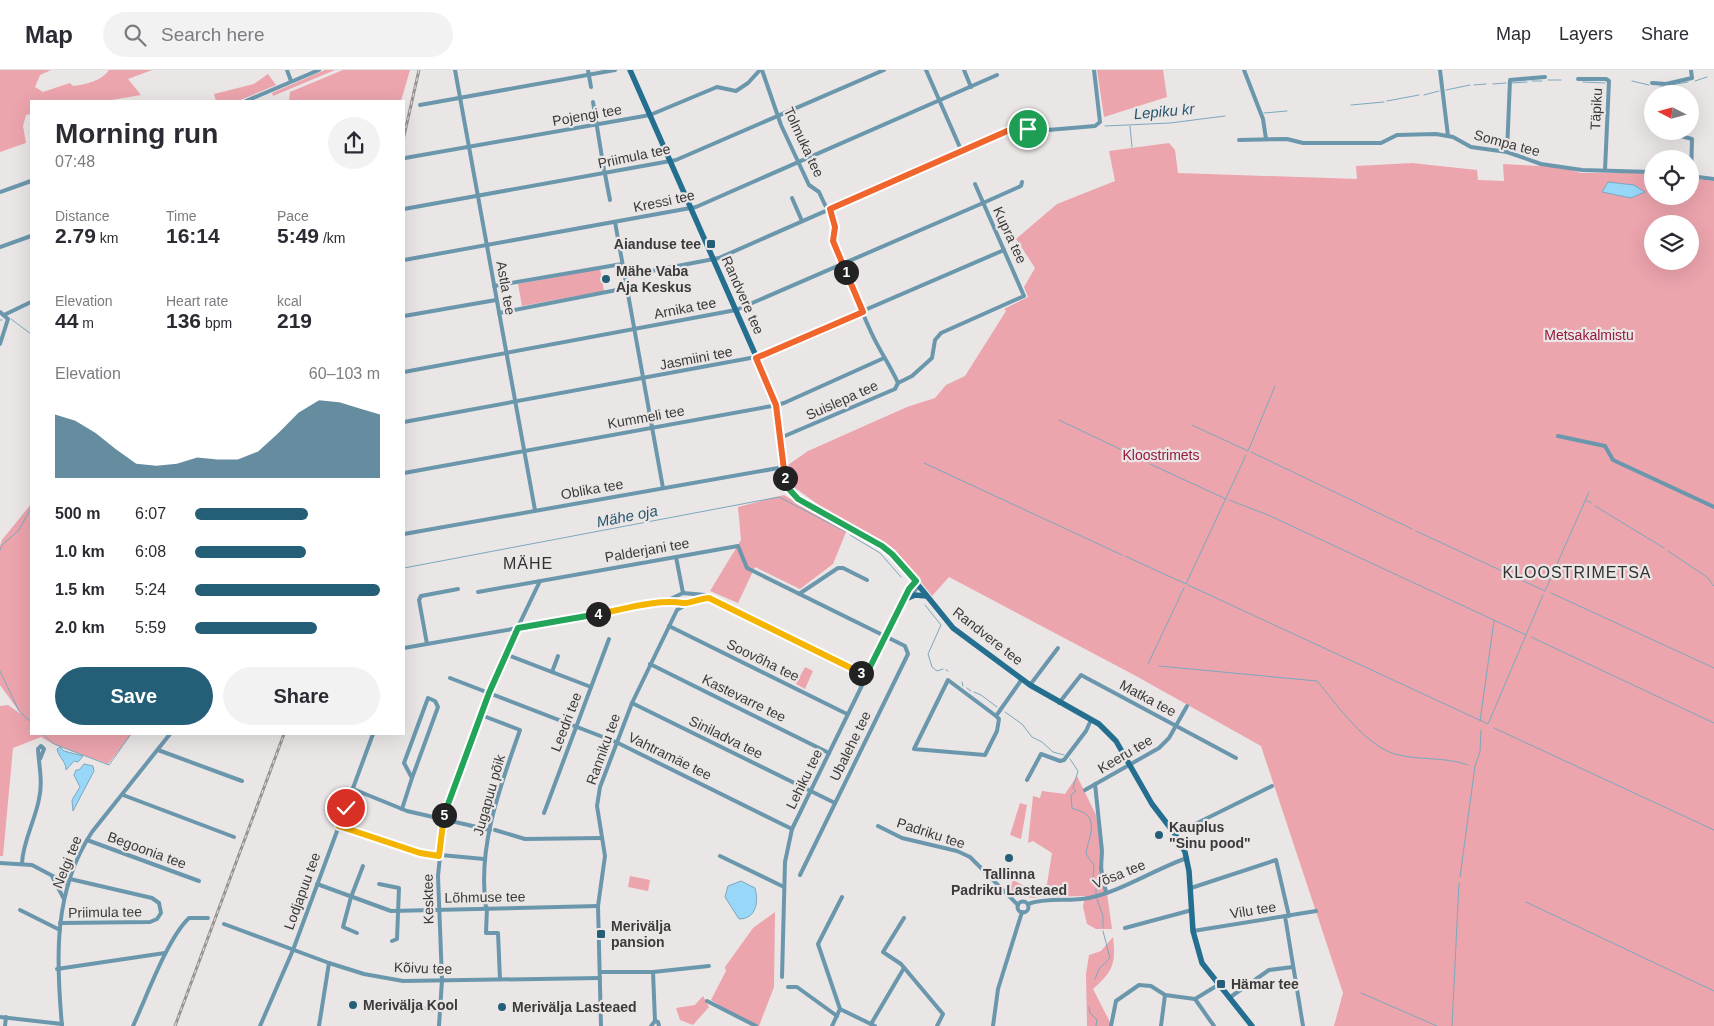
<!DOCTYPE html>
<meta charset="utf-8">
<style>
body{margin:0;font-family:Arial,sans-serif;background:#f2f2f3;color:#2b2b33;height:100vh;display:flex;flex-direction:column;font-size:19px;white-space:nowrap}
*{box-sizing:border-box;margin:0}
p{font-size:16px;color:#7c7c81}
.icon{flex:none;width:28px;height:28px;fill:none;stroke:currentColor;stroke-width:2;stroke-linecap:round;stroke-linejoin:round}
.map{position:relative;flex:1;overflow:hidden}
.drawer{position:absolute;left:30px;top:30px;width:375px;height:635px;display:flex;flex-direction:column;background:#fff;border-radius:0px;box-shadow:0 5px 20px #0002}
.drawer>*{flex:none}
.needle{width:32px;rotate:276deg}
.controls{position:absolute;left:1644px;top:15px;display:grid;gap:10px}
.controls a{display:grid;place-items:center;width:55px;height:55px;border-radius:50%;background:#fff;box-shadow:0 5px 20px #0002;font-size:25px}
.pin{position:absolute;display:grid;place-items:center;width:42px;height:42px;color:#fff;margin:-21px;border:2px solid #fff;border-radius:50%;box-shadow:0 1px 5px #0007}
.km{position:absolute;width:25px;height:25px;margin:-12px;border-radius:50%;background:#222;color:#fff;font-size:14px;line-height:25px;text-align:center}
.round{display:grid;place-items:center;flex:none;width:52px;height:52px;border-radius:26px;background:#f2f2f3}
.overview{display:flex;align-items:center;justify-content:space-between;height:85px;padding:0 25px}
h1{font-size:28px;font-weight:600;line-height:38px}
.metrics{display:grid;grid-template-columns:repeat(3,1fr);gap:8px;height:85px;padding:5px 25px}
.metrics div{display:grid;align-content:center}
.metrics b{font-size:21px;font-weight:600}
.metrics small{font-size:14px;font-weight:400}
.metrics p{font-size:14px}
.chart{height:140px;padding:10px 25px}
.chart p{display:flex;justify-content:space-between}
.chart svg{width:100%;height:90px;margin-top:5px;fill:#255e77;opacity:.7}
.button{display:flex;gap:10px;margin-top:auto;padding:10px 25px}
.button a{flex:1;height:58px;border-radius:30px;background:#255e77;color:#fff;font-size:20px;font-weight:600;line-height:58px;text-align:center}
.button a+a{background:#f2f2f3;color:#2b2b33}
ul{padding:0 25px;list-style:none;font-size:16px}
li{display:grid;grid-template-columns:80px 60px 1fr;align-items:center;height:38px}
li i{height:12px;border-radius:6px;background:#255e77}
header{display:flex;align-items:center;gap:30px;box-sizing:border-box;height:70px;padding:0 25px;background:#fff;border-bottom:1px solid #e1e1e2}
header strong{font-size:24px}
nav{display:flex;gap:28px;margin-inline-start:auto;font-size:18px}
.search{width:350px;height:45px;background:#f2f2f3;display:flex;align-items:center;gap:12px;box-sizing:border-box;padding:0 18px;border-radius:28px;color:#7c7c81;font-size:19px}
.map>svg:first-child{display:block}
</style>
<header>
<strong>Map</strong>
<div class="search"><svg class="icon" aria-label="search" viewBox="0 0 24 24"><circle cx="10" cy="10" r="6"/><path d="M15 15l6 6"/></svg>Search here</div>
<nav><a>Map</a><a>Layers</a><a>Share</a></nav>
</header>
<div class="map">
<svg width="1714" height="956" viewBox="0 0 1714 956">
<rect width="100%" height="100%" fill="#eae6e6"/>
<g fill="#eca4ad" fill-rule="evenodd">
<path d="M0,0H51L40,5L35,17L43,22L70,13L73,16C85,15 103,10 109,0H152L128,9L141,25L106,31H31V44L26,45L23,56L26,73L0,82Z"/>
<polygon points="325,0 335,0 273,26 272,23"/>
<polygon points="343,0 410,0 401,31 289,31 290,22"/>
<polygon points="1097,0 1163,0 1167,27 1104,47"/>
<polygon points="268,4 276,15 238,31 216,31 214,24 254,14"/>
<path d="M1169,73L1175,80L1178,103L1357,109L1356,96L1412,93L1477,100L1478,110L1504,111L1503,94L1559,97L1581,103H1652V126H1690V108L1714,111V956H1334L1343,923L1261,676L1136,606L949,507L932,526L908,495L884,472L826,440L795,418L788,395L808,381L907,337L935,328L946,315L965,306L1006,241L1004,239L1028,227L1024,217L1035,198L1016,169L1057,134L1115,111L1109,81ZM1652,154H1690V191H1652Z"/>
<polygon points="600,199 604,221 522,236 518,214"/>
<polygon points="784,425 846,462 833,494 800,519 755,497 738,533 710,521 741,470 738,437"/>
<polygon points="31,434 31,664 132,664 108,694 53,674 41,667 13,678 3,786 0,786 0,636 8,635 21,644 0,615 0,476 2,470"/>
<polygon points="805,597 813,601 805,619 796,614"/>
<polygon points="1077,706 1096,745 1112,859 1096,859 1087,854 1083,837 1085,826 1042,827 1047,814 1052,783 1033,771 1028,773 1033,726 1040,728 1042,721 1065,724"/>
<polygon points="1020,733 1027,735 1021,769 1010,765"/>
<polygon points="630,806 650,810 648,821 628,817"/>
<polygon points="1013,810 1026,817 1025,821 1036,825 1035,828 1012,825 1009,822"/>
<polygon points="775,842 774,917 759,956 753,956 711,930 726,901 725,897 753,858"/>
<path d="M1113,867C1116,894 1113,901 1093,919L1112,956H1087L1086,904L1089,885L1101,881Z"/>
<polygon points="703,926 709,937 693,955 680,950 676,938 695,935"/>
</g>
<g fill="#98d7f7" stroke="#7ca8be">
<polygon points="1608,112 1634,115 1645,122 1631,128 1602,122"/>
<path d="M60,677L64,681L83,686L78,692L74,691L66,700C66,691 59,688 57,679Z"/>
<polygon points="84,694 93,696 94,701 73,741 72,730 80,717 74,705 76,700 79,700"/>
<path d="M741,811L755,818C759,832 756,849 739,849L725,827L728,816Z"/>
</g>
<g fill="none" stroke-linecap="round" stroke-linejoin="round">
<g stroke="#7ca8be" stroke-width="1">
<polyline points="1548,10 1561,10"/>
<polyline points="1532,11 1542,11"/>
<polyline points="1632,11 1649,15"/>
<polyline points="1695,11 1707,7"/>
<polyline points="1583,12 1605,13"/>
<polyline points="1512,13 1527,12"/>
<polyline points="1493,14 1506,13"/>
<polyline points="1474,15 1486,14"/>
<polyline points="1660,17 1688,12"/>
<polyline points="1446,20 1470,15"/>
<polyline points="1424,25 1439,21"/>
<polyline points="1387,31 1419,25"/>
<polyline points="1351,35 1384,32"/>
<polyline points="1264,43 1287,41"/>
<polyline points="1105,56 1170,53 1225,46"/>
<polyline points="1130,56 1132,77"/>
<polyline points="11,249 31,264"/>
<polyline points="0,250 2,250"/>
<polyline points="1059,350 1147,392"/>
<polyline points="1192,355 1248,381 1275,316"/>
<polyline points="1251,382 1412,459"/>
<polyline points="924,393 1122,485"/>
<polyline points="1150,394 1226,429"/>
<polyline points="1229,430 1268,445 1526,565"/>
<polyline points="1586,430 1591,433"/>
<polyline points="1595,436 1664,478"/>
<polyline points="1416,461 1545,521 1589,422"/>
<polyline points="850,465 880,483 901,507"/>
<polyline points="0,480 2,475 19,460 31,438"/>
<polyline points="1668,481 1707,507 1714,516"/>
<polyline points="1125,486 1186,514 1246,385"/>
<polyline points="404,498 779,427 846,462"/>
<polyline points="1188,515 1488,654 1543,525"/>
<polyline points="1551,523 1714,598"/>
<polyline points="925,535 941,555 928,584 932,597 937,601 943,599"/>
<polyline points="1531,567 1714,653"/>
<polyline points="1148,594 1184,518"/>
<path d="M1159,596L1317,611C1337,635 1365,675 1395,684C1419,691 1443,686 1468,695"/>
<polyline points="946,600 948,601"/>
<polyline points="0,601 19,641 31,652"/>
<polyline points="962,612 963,616"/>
<polyline points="967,618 971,621"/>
<polyline points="974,622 981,625 997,637"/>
<polyline points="1005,642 1022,654 1032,667 1042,672 1053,682 1064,685"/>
<polyline points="1480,651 1494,551"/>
<polyline points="1494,658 1714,760"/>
<polyline points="43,664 54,674 109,695 131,664"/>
<path d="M1070,689L1078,701L1073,718L1076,721L1071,725L1072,738C1077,740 1084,742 1087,745C1097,754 1087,773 1086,784L1094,795L1093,809L1095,810L1096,816"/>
<polyline points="1460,807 1475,696 1480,682 1481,660"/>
<polyline points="1096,824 1096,819"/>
<polyline points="1097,829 1103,846 1103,857"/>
<polyline points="1526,832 1714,921"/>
<polyline points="1095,909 1099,899 1110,888 1103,861"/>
<polyline points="1361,923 1437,956"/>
<polyline points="1089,937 1090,943 1097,950 1096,956"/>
<polyline points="1452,956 1459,813"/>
</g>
<g stroke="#6b97ad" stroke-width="4">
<polyline points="287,0 291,11"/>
<polyline points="455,0 535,440"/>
<polyline points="588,0 591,17"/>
<path d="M762,0L781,55L809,115L819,122L825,135L829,139L835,157L833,171C846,201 857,232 871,262C879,280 890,295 898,313"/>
<polyline points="926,0 962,82"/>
<polyline points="964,0 971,17"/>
<polyline points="1244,0 1263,49 1266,69"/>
<polyline points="1440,0 1448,66"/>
<polyline points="1578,9 1606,9 1609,11 1605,100"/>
<polyline points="1652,13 1666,14 1692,8 1691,0"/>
<polyline points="246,31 319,0"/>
<polyline points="593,32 604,100"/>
<polyline points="420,35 615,0"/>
<polyline points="1677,65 1692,69 1691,106"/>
<polyline points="1239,70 1287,69 1303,73 1381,73 1397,65 1436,64 1453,67 1471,77 1507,82 1541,94 1582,100 1652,102"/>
<polyline points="1507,82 1510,10 1545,7"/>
<polyline points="405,88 650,45 717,17 736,21 748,13 760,0"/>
<polyline points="605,104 610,130"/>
<polyline points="1690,106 1714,109"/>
<polyline points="0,122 31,111"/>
<polyline points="792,128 802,151"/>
<polyline points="404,139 676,90 884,0"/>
<polyline points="615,152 663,418"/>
<polyline points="0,177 31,166"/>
<polyline points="404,190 696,137 997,5"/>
<polyline points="625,206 719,188 1014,58 1048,60 1095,56 1100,52 1094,0"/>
<polyline points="494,216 622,194"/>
<polyline points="0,242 8,249 0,274"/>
<polyline points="499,243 627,218"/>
<polyline points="4,245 31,232"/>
<polyline points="404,246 496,230"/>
<polyline points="404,302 736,240 983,133 1021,116 1022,112"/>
<polyline points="404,352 756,287 1004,180"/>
<polyline points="1558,366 1605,376 1613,390 1714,437"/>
<polyline points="780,368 895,319 898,313 912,306 932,288 935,270 941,263 1024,226 975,114"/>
<polyline points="404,403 772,336 784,333 884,288"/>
<polyline points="404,464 784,397"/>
<polyline points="676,487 683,523"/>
<polyline points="478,522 738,476 747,498 905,576 908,584 800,805"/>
<polyline points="799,524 838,498 843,498 867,510"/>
<polyline points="910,526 919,516"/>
<polyline points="666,531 683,523 705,525 865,605"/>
<polyline points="669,556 847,644"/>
<polyline points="427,574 419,530 421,526 458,519"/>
<polyline points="404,578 661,533 685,534"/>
<polyline points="505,584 591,617"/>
<polyline points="650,594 829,683"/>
<polyline points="552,602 558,586"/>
<polyline points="450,608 616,672 792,759"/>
<polyline points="1030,615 1058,578"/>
<polyline points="632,633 835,733"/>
<polyline points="1059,633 1081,605 1236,688"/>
<path d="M481,645L520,660C500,717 477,777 486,838"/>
<polyline points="996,646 999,649 997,661 985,685 914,679 948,610 996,646 1022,609"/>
<polyline points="158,680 242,711"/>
<polyline points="1027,710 1041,684 1060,691 1064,690 1086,661 1091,650"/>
<polyline points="1095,714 1102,781 1101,799 1106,822"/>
<polyline points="353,719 407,741 490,760"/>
<polyline points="1085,720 1159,678 1169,668 1187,636"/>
<polyline points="123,725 234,767"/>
<polyline points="402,739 412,708 404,693 428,628 435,631 438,637 412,708"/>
<polyline points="544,743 609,569"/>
<polyline points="339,756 419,783 484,789"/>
<polyline points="878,756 902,768 957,781 970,787 1018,835"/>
<polyline points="495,760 525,769 601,768"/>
<polyline points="1175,764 1272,716"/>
<polyline points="87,770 199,811"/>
<polyline points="720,786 784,817"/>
<polyline points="0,793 32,795 68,814"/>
<path d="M22,793C23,771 35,751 39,729C43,712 39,696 38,679L41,676L44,679L40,689"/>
<polyline points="52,806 64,829"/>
<polyline points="317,814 391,841 598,836"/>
<polyline points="379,814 399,818 397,869 392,871"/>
<polyline points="1191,818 1276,790 1289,846"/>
<circle cx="1023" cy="837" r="5.5"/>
<path d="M1028,834C1047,827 1069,832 1089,828C1122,821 1155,799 1187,788"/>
<polyline points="487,838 486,863 498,863 500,909"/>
<polyline points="20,840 60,860"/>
<polyline points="1285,846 1303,956"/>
<polyline points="904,848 883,882 901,894 943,944 937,956"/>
<polyline points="60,853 150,852 157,849 161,843 159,833 152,828 70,809"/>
<polyline points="224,854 329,893 364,904 403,911 600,908"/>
<polyline points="1125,858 1192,840"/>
<polyline points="1193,861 1316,841"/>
<polyline points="357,863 343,857 351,827 363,796"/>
<polyline points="57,899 165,883"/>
<polyline points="600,902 653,902 709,896"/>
<polyline points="653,902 655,951"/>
<polyline points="782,907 785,792 792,759 909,519 916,511"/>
<polyline points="788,917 797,917 837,946"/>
<polyline points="1229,928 1269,900 1293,897"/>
<polyline points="1195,929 1214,956"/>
<polyline points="707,931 756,956"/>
<polyline points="382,935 439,940"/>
<polyline points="840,939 875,956"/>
<polyline points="0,947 62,954"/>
<polyline points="871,954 904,898"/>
<polyline points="5,956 6,947"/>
<path d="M62,956C56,889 53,821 92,762L170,664"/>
<path d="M133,956C147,926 167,869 189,848H208"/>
<polyline points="260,956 293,880 373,664"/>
<polyline points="319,956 329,893"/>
<polyline points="439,956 442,910 438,806 444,747 505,584 540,511"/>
<polyline points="601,956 598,836 605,786 597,736 600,717 632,633 677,540 695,529 709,528"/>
<polyline points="651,956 655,951 658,952 659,956"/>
<polyline points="832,956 840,939 818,874 842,827"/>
<polyline points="993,956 998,919 1022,842"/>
<polyline points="1111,956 1116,931 1139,915 1151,916 1165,925 1195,929 1218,915"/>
<polyline points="1161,956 1165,925"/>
</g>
<g stroke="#246f8f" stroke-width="5.5">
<path d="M630,0L770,318C781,348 776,409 798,429L893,484L953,558L1030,615L1099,654L1116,671L1152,734L1175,764L1185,782L1189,801L1193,861L1202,893L1252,956"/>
<polyline points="908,528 915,525 926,526"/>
</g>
<defs>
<g id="rail">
<polyline points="404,66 419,0"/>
<polyline points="175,956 284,664"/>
</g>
</defs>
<use href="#rail" stroke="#969393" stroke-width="3"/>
<use href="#rail" stroke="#eae6e6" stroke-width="1" stroke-dasharray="4" stroke-linecap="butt"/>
</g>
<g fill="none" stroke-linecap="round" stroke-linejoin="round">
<defs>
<polyline id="split-1" points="846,202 833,171 835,157 830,139 1014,58 1028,59"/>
<polyline id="split-2" points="785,408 776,335 756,288 863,242 846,202"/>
<polyline id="split-3" points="785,408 788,418 798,429 882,476 892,484 916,511 909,519 866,605 861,603"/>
<path id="split-4" d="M598,544C625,539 656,529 683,533C688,534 701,528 709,528L861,603"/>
<polyline id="split-5" points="444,745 489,623 518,558 598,544"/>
<polyline id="split-6" points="346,738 339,756 420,783 439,786 444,745"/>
</defs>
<use href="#split-1" stroke="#fff" stroke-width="10"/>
<use href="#split-2" stroke="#fff" stroke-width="10"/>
<use href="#split-3" stroke="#fff" stroke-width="10"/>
<use href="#split-4" stroke="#fff" stroke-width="10"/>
<use href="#split-5" stroke="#fff" stroke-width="10"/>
<use href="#split-6" stroke="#fff" stroke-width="10"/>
<use href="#split-1" stroke="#f0652b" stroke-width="6"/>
<use href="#split-2" stroke="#f0652b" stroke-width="6"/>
<use href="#split-3" stroke="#22a559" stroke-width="6"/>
<use href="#split-4" stroke="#f5b400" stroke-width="6"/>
<use href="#split-5" stroke="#22a559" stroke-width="6"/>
<use href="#split-6" stroke="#f5b400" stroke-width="6"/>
</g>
<g fill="#255e77" stroke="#eae6e6" stroke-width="2">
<rect x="706" y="169" width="10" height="10" rx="2.5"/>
<circle cx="606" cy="209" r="5"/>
<circle cx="1159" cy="765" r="5"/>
<circle cx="1009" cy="788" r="5"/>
<rect x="596" y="859" width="10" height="10" rx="2.5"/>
<rect x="1216" y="909" width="10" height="10" rx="2.5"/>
<circle cx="353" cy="935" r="5"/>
<circle cx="502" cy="937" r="5"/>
</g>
<g text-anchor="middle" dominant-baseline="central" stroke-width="4.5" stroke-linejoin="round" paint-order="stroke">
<g font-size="14" fill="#3c3a3a" stroke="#eae6e6">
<text transform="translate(1596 39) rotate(-87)">Täpiku</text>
<text transform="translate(587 45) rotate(-10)">Pojengi tee</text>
<text transform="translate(804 72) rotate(65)">Tolmuka tee</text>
<text transform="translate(1507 73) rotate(15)">Sompa tee</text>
<text transform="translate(634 86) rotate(-12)">Priimula tee</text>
<text transform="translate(664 131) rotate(-12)">Kressi tee</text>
<text transform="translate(1010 165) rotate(65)">Kupra tee</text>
<text transform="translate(506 218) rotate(80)">Astla tee</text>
<text transform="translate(743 225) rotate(66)">Randvere tee</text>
<text transform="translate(685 238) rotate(-11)">Arnika tee</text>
<text transform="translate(696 288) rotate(-11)">Jasmiini tee</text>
<text transform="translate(842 330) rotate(-24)">Suislepa tee</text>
<text transform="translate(646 347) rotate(-10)">Kummeli tee</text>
<text transform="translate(592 419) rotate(-10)">Oblika tee</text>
<text transform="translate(647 480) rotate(-10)">Palderjani tee</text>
<text transform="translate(988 566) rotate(38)">Randvere tee</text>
<text transform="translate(763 590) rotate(26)">Soovõha tee</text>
<text transform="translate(744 628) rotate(26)">Kastevarre tee</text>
<text transform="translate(1148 628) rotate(28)">Matka tee</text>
<text transform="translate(566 652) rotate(-69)">Leedri tee</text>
<text transform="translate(726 667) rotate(26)">Siniladva tee</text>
<text transform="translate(850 676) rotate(-64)">Ubalehe tee</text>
<text transform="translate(603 679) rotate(-70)">Ranniku tee</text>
<text transform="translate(1125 684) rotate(-31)">Keeru tee</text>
<text transform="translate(670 686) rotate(26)">Vahtramäe tee</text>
<text transform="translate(804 709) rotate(-64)">Lehiku tee</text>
<text transform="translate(489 725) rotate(-74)">Jugapuu põik</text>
<text transform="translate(931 763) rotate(18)">Padriku tee</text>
<text transform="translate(147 780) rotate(20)">Begoonia tee</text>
<text transform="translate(67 792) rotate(-68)">Nelgi tee</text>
<text transform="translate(1119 804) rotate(-22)">Võsa tee</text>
<text transform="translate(302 821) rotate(-70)">Lodjapuu tee</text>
<text transform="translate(485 827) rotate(-1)">Lõhmuse tee</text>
<text transform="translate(428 829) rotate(-91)">Kesktee</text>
<text transform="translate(1253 840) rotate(-9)">Vilu tee</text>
<text transform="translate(105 842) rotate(-1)">Priimula tee</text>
<text transform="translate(423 898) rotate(2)">Kõivu tee</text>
</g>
<g font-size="14" font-weight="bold" fill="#3c3a3a" stroke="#eae6e6" text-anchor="start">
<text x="701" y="174" text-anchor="end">Aianduse tee</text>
<text x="616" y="201">Mähe Vaba<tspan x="616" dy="16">Aja Keskus</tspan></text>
<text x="1169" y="757">Kauplus<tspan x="1169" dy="16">"Sinu pood"</tspan></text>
<text x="1009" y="804" text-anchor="middle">Tallinna<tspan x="1009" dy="16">Padriku Lasteaed</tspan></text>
<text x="611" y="856">Merivälja<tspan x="611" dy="16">pansion</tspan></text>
<text x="1231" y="914">Hämar tee</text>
<text x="363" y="935">Merivälja Kool</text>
<text x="512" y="937">Merivälja Lasteaed</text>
</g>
<g font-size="14" fill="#971a3d" stroke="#eae6e6">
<text x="1589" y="265">Metsakalmistu</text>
<text x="1161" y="385">Kloostrimets</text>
</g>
<g font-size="15" font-style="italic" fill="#27576e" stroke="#eae6e6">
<text transform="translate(1164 41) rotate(-5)">Lepiku kr</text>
<text transform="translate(627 446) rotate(-11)">Mähe oja</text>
</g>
<g font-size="16" letter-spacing="1" fill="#343031" stroke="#eae6e6">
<text x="528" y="493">MÄHE</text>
<text x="1577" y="502">KLOOSTRIMETSA</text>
</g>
</g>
</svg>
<div class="controls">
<a><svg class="needle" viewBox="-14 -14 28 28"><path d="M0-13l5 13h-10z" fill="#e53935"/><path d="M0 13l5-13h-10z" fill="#7c7c81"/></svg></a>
<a><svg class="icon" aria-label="locate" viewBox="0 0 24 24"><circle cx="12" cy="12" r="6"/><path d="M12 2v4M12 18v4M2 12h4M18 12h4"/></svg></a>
<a><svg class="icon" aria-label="layers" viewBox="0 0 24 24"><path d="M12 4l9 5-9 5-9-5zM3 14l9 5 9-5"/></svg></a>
</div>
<div class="pin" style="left:1028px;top:59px;background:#1e9e55"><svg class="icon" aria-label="arrive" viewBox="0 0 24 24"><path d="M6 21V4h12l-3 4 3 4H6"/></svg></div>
<div class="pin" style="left:346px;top:738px;background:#d93025"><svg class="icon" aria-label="check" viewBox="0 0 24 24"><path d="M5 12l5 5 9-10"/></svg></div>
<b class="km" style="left:846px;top:202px">1</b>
<b class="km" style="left:785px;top:408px">2</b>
<b class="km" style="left:861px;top:603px">3</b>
<b class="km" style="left:598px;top:544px">4</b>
<b class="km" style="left:444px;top:745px">5</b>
<section class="drawer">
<div class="overview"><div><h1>Morning run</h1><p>07:48</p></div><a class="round"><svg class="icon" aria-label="share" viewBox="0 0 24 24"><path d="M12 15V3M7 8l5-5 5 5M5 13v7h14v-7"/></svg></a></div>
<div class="metrics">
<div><p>Distance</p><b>2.79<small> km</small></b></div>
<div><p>Time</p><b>16:14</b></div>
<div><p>Pace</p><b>5:49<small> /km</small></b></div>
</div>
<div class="metrics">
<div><p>Elevation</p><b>44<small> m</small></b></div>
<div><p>Heart rate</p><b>136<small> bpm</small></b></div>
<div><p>kcal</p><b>219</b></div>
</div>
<div class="chart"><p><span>Elevation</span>60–103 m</p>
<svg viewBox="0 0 160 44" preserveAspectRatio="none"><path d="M0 44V13L10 16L20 22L30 30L40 37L50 38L60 37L70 34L80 35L90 35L100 31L110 22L120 12L130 6L140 7L150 10L160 13V44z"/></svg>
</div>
<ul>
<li><b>500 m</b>6:07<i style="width:61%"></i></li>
<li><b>1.0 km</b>6:08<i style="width:60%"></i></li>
<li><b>1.5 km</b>5:24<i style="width:100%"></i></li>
<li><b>2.0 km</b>5:59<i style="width:66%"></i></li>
</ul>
<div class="button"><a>Save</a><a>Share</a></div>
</section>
</div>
